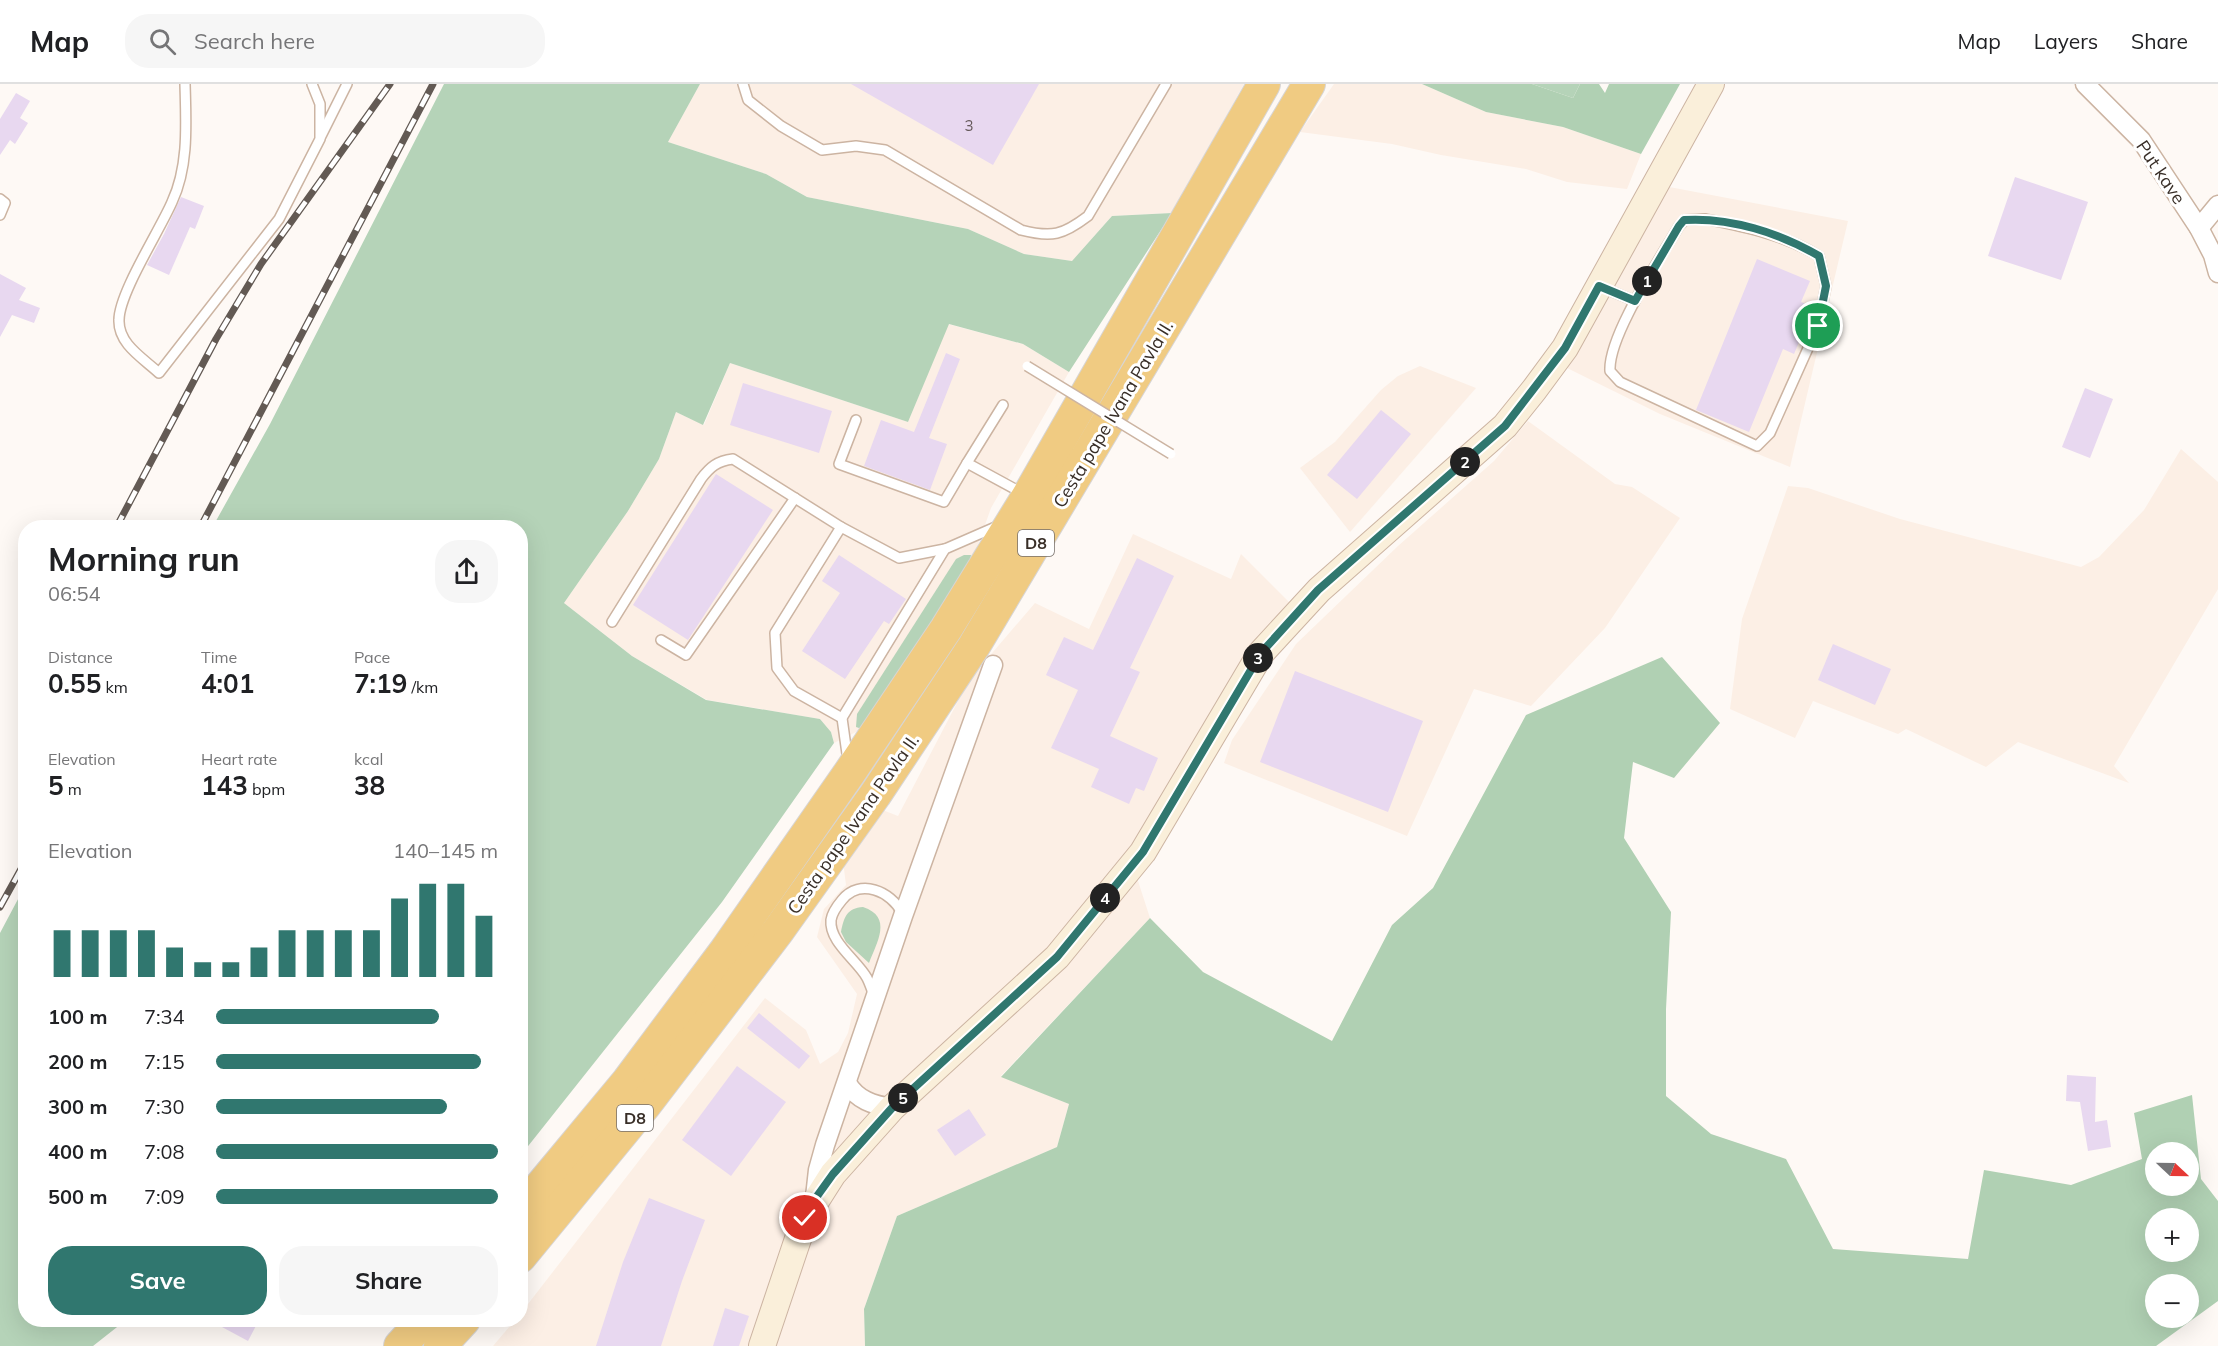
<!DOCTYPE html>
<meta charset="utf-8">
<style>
body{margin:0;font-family:Mulish,sans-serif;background:#f6f6f6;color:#202124;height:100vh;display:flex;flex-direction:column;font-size:22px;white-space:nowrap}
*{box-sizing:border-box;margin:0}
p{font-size:20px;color:#757577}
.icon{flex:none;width:33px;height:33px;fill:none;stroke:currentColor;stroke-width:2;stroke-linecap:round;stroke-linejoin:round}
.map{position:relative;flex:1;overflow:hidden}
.details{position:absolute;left:18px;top:436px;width:510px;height:807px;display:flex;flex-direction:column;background:#fff;border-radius:24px;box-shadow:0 6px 24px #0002}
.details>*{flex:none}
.needle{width:39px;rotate:112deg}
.controls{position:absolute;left:2145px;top:1058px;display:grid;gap:12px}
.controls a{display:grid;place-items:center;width:54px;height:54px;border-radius:50%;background:#fff;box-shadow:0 6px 24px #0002;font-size:30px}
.pin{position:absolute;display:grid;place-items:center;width:51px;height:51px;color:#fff;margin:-26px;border:3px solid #fff;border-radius:50%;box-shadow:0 2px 6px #0007}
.km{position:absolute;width:30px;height:30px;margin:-15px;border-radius:50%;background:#222;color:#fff;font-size:16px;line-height:30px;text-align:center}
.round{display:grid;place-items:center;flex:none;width:63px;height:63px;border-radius:24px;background:#f6f6f6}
.summary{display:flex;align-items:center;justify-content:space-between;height:102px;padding:0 30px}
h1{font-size:33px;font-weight:700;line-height:45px}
.figures{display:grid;grid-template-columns:repeat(3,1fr);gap:9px;height:102px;padding:6px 30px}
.figures div{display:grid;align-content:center}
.figures b{font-size:26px;font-weight:700}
.figures small{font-size:16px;font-weight:400}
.figures p{font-size:16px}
.chart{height:168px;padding:12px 30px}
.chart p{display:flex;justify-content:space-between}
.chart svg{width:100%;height:108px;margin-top:6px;stroke:#30776f;stroke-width:6}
.cta{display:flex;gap:12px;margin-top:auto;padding:12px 30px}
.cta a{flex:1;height:69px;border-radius:24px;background:#30776f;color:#fff;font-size:24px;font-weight:700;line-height:69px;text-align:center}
.cta a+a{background:#f6f6f6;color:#202124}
ul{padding:0 30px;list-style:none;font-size:20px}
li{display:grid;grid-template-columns:96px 72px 1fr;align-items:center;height:45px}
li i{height:15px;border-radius:8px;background:#30776f}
header{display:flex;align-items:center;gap:36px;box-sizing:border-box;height:84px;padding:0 30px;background:#fff;border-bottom:2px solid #e0e0e0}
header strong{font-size:28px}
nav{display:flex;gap:33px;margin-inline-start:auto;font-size:21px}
.search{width:420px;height:54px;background:#f6f6f6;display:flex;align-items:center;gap:15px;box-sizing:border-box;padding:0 21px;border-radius:24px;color:#757577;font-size:22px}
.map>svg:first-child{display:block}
</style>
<header>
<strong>Map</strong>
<div class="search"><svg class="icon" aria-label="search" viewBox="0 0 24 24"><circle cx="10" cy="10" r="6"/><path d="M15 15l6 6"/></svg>Search here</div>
<nav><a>Map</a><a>Layers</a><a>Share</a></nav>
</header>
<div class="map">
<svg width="2218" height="1262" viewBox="0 0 2218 1262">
<rect width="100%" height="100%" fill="#fef9f5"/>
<g fill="#fcefe5">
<polygon points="700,0 1244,0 1172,129 1112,132 1072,177 1024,170 968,145 807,113 766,90 668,58"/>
<polygon points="1334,0 1422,0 1486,28 1563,43 1641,70 1627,105 1567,98 1526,85 1441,71 1392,60 1300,48"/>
<polygon points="1664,102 1848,137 1790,383 1660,330 1565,283"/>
<polygon points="948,240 1023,260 1069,288 991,424 974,472 862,645 834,659 831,648 820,635 707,616 632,572 564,519 628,427 659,375 676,328 704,341 730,279 908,338"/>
<polygon points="1420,282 1476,304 1350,448 1300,384 1335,358 1381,306 1398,292"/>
<polygon points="1528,337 1615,400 1632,403 1680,434 1605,544 1531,622 1474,605 1407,752 1224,679 1232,656 1296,560 1398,462 1494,377"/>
<polygon points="2181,365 2218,398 2218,505 2114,682 2129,699 2018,658 1986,683 1906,645 1898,650 1813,617 1795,654 1730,625 1742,535 1788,402 1808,404 1900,435 2081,483 2099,473 2144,426"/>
<polygon points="1133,450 1231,495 1241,470 1294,523 1129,769 1150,834 1001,992 1069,1020 1057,1063 897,1132 864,1225 865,1262 493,1262 515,1236 520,1236 521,1229 765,914 806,946 820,980 838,968 848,949 857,910 817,853 824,825 846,801 843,777 880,725 898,732 969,596 1035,519 1089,545"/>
</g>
<g fill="#b5d3b8">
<polygon points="444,0 700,0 668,58 766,90 807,113 968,145 1024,170 1072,177 1112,132 1172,129 1069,288 1023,260 949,240 908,338 730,279 703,341 676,328 659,375 628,427 564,519 632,572 706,616 820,635 831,648 834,659 722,818 521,1071 520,444 212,444 270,340"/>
<polygon points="1532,0 1580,0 1573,14"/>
<polygon points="964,471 971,471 970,478 862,645 856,643 857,630 956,475"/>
<polygon points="25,802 26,1236 126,1236 93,1262 0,1262 0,849"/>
<path d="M863,823C893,833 877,858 869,879L846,858L841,848C844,833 847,824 863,823Z"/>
</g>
<g fill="#b0d0b3" fill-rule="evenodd">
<polygon points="1422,0 1532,0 1573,14 1580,0 1599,0 1605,9 1609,0 1680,0 1641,70 1563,43 1486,28"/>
<path d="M1662,573L1720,639L1674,694L1633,678L1624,754L1671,828L1666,925V1012L1711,1050L1786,1075L1833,1165L1968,1175L1984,1086L2071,1101L2142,1075L2134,1029L2192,1011L2201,1095L2218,1117V1217L2156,1262H865L864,1225L897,1132L1057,1063L1069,1020L1001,993L1150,834L1203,888L1332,957L1392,841L1433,804L1526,631ZM2156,1068H2188V1101H2156ZM2156,1134H2188V1167H2156ZM2156,1200H2188V1233H2156Z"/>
</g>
<g fill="#e8d8f0">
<polygon points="851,0 1039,0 993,81"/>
<polygon points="16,9 30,17 20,34 28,39 15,60 10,56 0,71 0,35"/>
<polygon points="2015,93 2088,118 2061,196 1988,172"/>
<polygon points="181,113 204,122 195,145 190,143 169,191 147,181 164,150"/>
<polygon points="1757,175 1810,197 1801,218 1814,223 1794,270 1783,265 1749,348 1696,326"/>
<polygon points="0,190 26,204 19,216 40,224 34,239 12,231 0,253"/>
<polygon points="946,269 960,275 929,354 947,360 930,406 864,382 881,336 914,348"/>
<polygon points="743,299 832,327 819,369 730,341"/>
<polygon points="2085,304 2113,315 2090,374 2062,363"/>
<polygon points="1381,326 1411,350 1357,415 1327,391"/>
<polygon points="716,390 773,426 688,556 633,521"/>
<polygon points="839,471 906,515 889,540 884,537 845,595 802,567 840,509 822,497"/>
<polygon points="1137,474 1174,492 1130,584 1140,588 1110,652 1158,674 1144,707 1136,704 1129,720 1091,703 1099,685 1051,664 1078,606 1046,591 1064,553 1093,566"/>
<polygon points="1833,560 1891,585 1875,621 1818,596"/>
<polygon points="1295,587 1423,637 1388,728 1260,678"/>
<polygon points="759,929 810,972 799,985 747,944"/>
<polygon points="737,982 786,1018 731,1092 682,1056"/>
<polygon points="2067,991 2096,993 2095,1038 2107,1036 2111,1063 2088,1067 2080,1018 2066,1017"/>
<polygon points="969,1025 986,1051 955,1072 937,1046"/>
<polygon points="649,1114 705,1136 682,1197 661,1262 596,1262 623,1178"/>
<polygon points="725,1224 749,1232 739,1262 713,1262"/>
<polygon points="209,1236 259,1236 248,1257"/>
</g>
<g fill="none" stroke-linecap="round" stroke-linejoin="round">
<defs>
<g id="lane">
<path d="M185,0C186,39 189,82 172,118C160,146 119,209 119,236C118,260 143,274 159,289L279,135L320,55V20L312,0"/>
<path d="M743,0L748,16L781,42L822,66L856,62L885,66L1021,146C1052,154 1063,151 1088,132L1166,0"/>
<polyline points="321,52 347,0"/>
<polyline points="0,115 5,119 0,131"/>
<path d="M1705,135C1745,143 1783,150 1819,172L1826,202L1818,242L1770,349L1757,362L1620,298L1610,287C1608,252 1660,175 1679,142L1685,136Z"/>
<polyline points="1601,203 1635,217"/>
<polyline points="1003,321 967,379 1024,410"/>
<polyline points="856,336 839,380 944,418 967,379"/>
<path d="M612,538L701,395C710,383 717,377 733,375L841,443"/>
<polyline points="661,556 686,571 795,414"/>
<polyline points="842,634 794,607 777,584 775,549 841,443 899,474 945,465"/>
<polyline points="848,677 842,634 945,465 1000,441"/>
<path d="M874,912C872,906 870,900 867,894C857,876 829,858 831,836C832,829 837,822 842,816C860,794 891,807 902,829"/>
</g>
<g id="street">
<polyline points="2085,0 2141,56 2199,144 2213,171 2218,189"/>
<polyline points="2199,144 2218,121"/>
<path d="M847,999C857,1016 873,1021 892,1024"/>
<polyline points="815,1113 818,1086 825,1061 903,832 993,581"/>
</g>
<polyline id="secondary" points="762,1262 805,1134 833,1090 892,1024 1057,873 1143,768 1261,569 1319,506 1505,342 1534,306 1565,264 1711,0"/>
<g id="highway">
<polyline points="520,1127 628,997 726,866 850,688 946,545 1028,412 1264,0"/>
<polyline points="520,1173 645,1021 778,847 875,711 974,562 1309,0"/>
<polyline points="400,1262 424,1236"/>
<polyline points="440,1262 464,1236"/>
</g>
</defs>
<use href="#lane" stroke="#ccb4a2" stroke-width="12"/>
<use href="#street" stroke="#ccb4a2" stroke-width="21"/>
<use href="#secondary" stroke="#ccb4a2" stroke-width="28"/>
<use href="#highway" stroke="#d7d5d4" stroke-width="34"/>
<use href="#lane" stroke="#fff" stroke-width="9"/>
<use href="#street" stroke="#fff" stroke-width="18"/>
<use href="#secondary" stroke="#faefda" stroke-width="26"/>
<use href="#highway" stroke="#f0cb82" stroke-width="32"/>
<defs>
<g id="rail">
<polyline points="116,444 216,255 261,180 390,0"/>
<polyline points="200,444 433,0"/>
<polyline points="0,823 26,776"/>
</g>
</defs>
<use href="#rail" stroke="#635a54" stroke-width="7"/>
<use href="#rail" stroke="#fff" stroke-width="4.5" stroke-dasharray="14" stroke-linecap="butt"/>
<defs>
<polyline id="lane-bridge" points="1027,282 1171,370"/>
</defs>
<use href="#lane-bridge" stroke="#ccb4a2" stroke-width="12" stroke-linecap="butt"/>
<use href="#lane-bridge" stroke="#fff" stroke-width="9"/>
</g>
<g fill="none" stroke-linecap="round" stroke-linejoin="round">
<defs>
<path id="route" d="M805,1134L815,1115L833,1090L892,1024L1057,873L1143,768L1261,569L1318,506L1505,342L1565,264L1599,202L1635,217L1679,142L1684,136C1730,133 1780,149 1819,172L1826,202L1818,242"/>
</defs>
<use href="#route" stroke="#fff" stroke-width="12"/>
<use href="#route" stroke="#30776f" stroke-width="8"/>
</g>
<g text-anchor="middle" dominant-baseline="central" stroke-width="6" stroke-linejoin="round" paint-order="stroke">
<g font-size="15" fill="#645859">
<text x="969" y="41">3</text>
</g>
<g fill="#fff" stroke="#746d68" stroke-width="1.5">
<rect x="1018" y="446" width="36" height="26" rx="4.5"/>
<rect x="617" y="1021" width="36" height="26" rx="4.5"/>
</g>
<g font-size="16" font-weight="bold" fill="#382e27">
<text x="1036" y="459">D8</text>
<text x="635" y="1034">D8</text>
</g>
<g font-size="18" fill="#382e27" stroke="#fff">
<text transform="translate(2161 88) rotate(56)">Put kave</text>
<text transform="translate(1113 330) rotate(-59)">Cesta pape Ivana Pavla II.</text>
<text transform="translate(853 740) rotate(-55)">Cesta pape Ivana Pavla II.</text>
</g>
</g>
</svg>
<div class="controls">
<a><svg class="needle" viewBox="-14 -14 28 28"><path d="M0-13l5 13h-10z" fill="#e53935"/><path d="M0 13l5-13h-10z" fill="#757577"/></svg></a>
<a>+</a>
<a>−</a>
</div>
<div class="pin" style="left:1818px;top:242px;background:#1e9e55"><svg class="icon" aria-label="arrive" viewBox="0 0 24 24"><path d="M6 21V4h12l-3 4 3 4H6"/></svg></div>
<div class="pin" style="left:805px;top:1134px;background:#d93025"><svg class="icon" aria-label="check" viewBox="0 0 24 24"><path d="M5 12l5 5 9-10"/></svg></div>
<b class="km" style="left:1647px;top:197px">1</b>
<b class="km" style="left:1465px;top:378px">2</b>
<b class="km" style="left:1258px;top:574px">3</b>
<b class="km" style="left:1105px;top:814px">4</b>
<b class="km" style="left:903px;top:1014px">5</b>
<section class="details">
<div class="summary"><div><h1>Morning run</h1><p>06:54</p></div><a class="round"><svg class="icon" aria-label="share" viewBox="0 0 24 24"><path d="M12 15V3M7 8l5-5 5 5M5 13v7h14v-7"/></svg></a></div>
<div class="figures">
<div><p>Distance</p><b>0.55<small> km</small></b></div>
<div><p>Time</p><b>4:01</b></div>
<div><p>Pace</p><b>7:19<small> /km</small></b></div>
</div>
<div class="figures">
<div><p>Elevation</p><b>5<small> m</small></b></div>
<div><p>Heart rate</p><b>143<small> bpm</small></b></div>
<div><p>kcal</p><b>38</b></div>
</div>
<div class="chart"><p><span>Elevation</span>140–145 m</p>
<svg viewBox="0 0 160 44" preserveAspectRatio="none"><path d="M5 44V25M15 44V25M25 44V25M35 44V25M45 44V32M55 44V38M65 44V38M75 44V32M85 44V25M95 44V25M105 44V25M115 44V25M125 44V12M135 44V6M145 44V6M155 44V19"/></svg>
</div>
<ul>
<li><b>100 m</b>7:34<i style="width:79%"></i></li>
<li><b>200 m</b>7:15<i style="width:94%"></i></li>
<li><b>300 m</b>7:30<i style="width:82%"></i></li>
<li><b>400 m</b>7:08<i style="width:100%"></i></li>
<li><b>500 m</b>7:09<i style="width:100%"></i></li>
</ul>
<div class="cta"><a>Save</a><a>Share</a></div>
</section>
</div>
